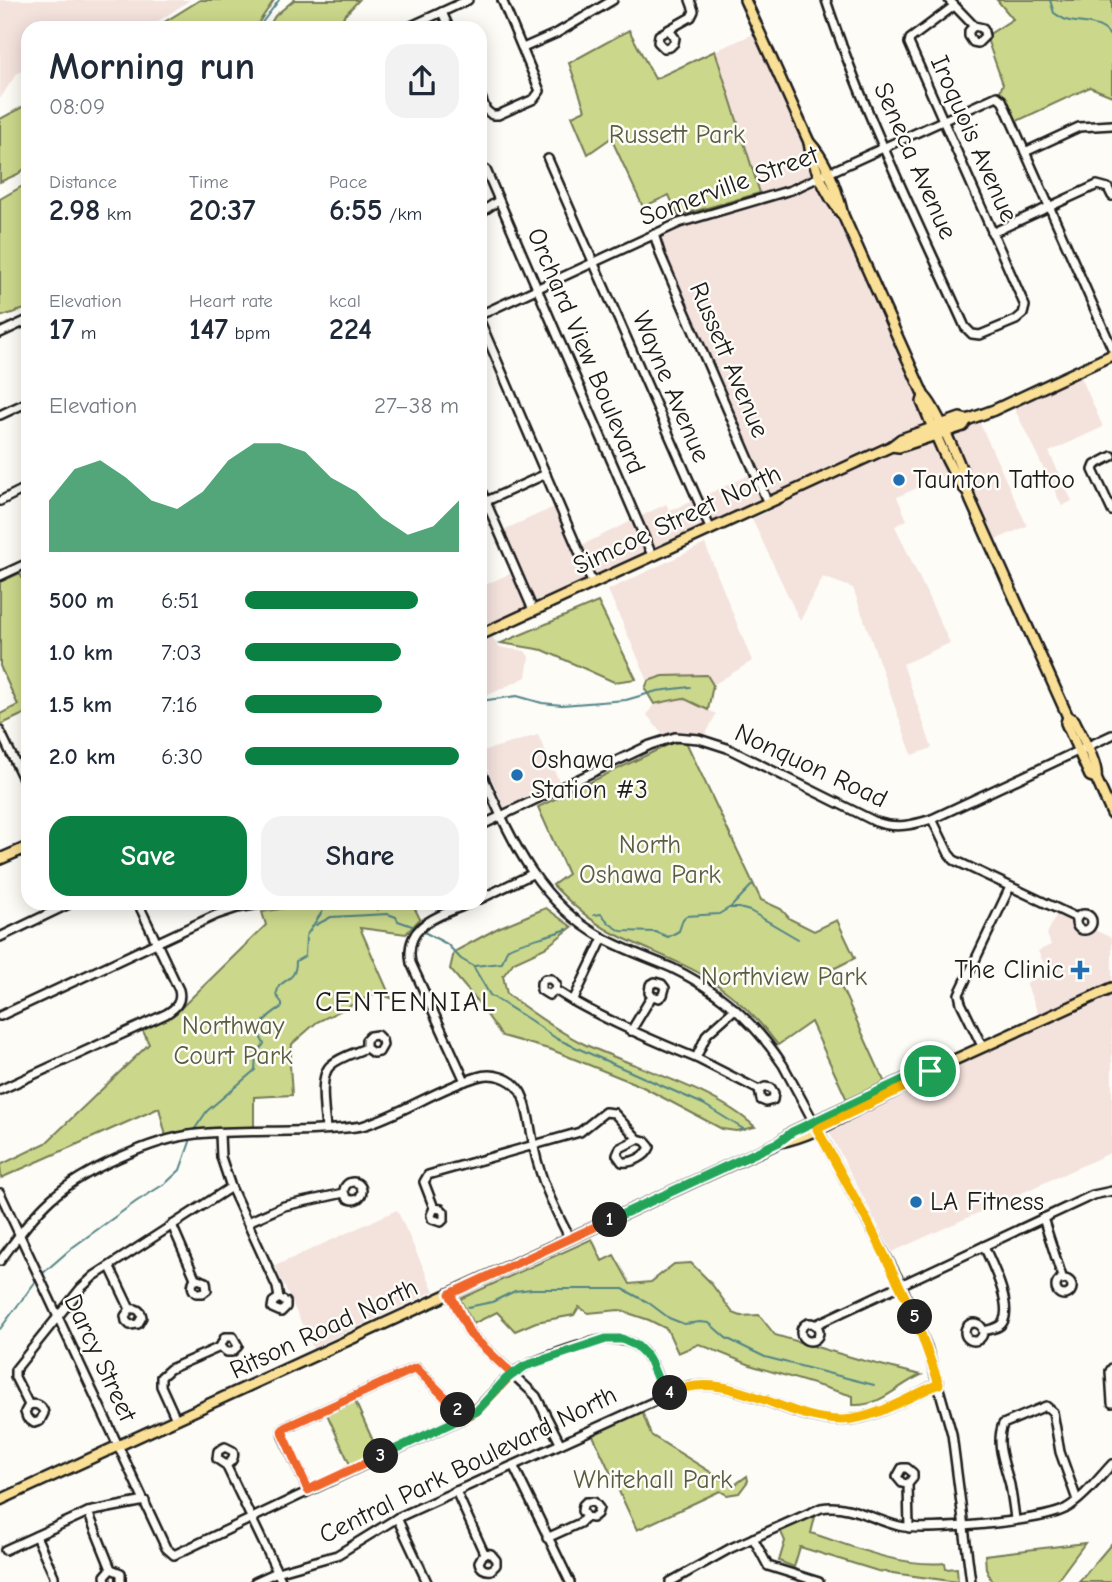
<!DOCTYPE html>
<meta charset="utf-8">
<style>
body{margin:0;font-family:"Comic Neue",sans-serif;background:#f2f2f3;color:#1f2937;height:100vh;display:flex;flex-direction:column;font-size:26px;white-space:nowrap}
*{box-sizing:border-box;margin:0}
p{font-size:23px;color:#747a83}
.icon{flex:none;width:38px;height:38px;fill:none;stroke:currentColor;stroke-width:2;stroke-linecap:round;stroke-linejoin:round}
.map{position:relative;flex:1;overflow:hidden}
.sheet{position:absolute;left:21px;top:21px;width:466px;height:889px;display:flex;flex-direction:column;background:#fff;border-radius:21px;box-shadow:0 4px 18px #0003}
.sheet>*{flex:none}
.pin{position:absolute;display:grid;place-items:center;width:60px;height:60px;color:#fff;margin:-30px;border:4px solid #fff;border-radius:50%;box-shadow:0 2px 7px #0007}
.km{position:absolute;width:35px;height:35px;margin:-18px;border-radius:50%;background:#222;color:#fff;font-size:19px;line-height:35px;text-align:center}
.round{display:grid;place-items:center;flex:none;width:74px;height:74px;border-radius:21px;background:#f2f2f3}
.summary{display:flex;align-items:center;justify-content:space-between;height:119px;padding:0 28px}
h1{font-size:38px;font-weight:800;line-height:52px}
.stats{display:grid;grid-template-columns:repeat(3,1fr);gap:10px;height:119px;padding:7px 28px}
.stats div{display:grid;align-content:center}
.stats b{font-size:30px;font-weight:800}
.stats small{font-size:19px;font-weight:400}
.stats p{font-size:19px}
.chart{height:196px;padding:14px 28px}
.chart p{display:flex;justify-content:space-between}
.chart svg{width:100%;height:126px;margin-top:7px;fill:#0b8043;opacity:.7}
.primary-button{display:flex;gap:14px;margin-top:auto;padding:14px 28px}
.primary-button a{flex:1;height:80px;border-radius:21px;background:#0b8043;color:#fff;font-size:28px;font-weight:800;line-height:80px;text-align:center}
.primary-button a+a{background:#f2f2f3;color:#1f2937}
ul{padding:0 28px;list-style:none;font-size:23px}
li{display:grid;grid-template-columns:112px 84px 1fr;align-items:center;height:52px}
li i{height:18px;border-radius:9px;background:#0b8043}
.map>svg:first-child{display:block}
</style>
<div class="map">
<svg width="1112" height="1582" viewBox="0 0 1112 1582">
<rect width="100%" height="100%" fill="#fdfcf7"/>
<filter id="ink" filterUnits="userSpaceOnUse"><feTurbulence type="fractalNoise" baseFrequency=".0143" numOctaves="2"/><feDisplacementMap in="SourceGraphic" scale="14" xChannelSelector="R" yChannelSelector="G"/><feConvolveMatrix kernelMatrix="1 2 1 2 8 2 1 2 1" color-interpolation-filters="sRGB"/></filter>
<g filter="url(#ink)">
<g fill="#f4e2dd">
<polygon points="0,0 190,0 148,28 28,28 28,68 16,74 0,99"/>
<polygon points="758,32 823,164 933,427 977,417 1027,526 990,542 966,490 952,472 897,497 907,520 895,526 950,643 903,664 932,748 912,755 853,588 823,577 800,621 752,519 769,511 809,484 489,631 498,647 525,651 529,657 526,677 480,699 480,587 516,571 501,531 561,504 582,545 666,504 669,510 679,507 754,473 654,234 762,200 715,51"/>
<polygon points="1081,377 1103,427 1049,452 1072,501 1062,506 1014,408"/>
<polygon points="705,544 752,661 713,685 706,675 663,676 648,681 608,590"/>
<polygon points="683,697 716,714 703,740 666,739 647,715 654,704"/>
<polygon points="538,735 559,781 504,807 480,752"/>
<polygon points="1057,913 1112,938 1112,1152 892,1252 826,1126 1043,1026 1026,983 1048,973 1038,951 1051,945 1047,934"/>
<polygon points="397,1210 434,1291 313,1348 275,1266"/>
</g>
<g fill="#cbd88b" stroke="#747a54" stroke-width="2">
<polygon points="200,0 274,0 255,28 155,28"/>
<polygon points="294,0 359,0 343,17 353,28 268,28 275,16"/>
<polygon points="997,0 1112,0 1112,96 1090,87 1015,122 1000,91 1003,84 987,39 988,35 1013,19"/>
<polygon points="629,30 655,79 715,51 760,193 678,216 669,195 643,207 611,138 588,154 572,116 585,110 569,63"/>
<polygon points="28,104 28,166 18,174 0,182 0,119"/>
<polygon points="28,183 28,308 0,317 0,199"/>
<polygon points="20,573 28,591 28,712 0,725 0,714 18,705 0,666 0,582"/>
<polygon points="598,602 636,679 614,682 543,650 501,643"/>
<polygon points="707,675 713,685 708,710 683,698 654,704 645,689 648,681 663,676"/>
<path d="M686,742L761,900L781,909L790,919L814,931L837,920L855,958L833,969L885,1083L847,1100L811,1022L778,1045C756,1016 730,991 699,973C671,957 639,947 611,932C589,920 570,903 553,885L568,874L538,807L672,743Z"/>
<polygon points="316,903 373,903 377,910 392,903 412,903 420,919 406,934 360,928 391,998 376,993 317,1022 292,1044 290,1065 292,1095 254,1097 254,1128 192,1131 166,1136 159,1108 1,1178 0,1165 46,1143 149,1044 142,1029 179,1010 266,925 262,912"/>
<path d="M546,908L572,927L545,948L514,962L503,976L507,994C531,1012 557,1031 584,1044C635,1068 715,1089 755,1127L736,1131L722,1129L641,1086L552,1050L502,1036L477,1001L450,969L454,952L498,928Z"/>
<path d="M592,1239L602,1261L614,1255L630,1284L651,1282L674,1264L691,1263L710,1282L733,1313L741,1316L759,1315L775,1335L861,1360L921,1375C898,1385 880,1407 853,1405V1396L753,1366L699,1344L678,1353L667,1329L649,1320L619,1310L588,1313L579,1307L574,1315L536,1322L515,1331L497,1312L473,1324L460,1299Z"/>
<polygon points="354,1399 379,1454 351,1467 326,1412"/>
<polygon points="640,1406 651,1435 733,1486 747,1476 748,1481 739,1493 727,1495 720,1491 637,1530 590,1429"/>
<path d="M816,1513L811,1533C854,1547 899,1567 945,1563L946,1569L957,1568L958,1582L878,1571L800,1547L794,1567L779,1561L785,1541L780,1530Z"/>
<polygon points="1085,1543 1056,1582 992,1582 986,1569 985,1555"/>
<polygon points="1112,1543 1112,1582 1079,1582"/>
</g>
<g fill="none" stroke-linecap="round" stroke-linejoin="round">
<g stroke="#528386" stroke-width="2">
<path d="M1050,0L1054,13C1059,16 1064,20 1070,21C1086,24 1105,22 1112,40"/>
<polyline points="258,28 279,0"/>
<polyline points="480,701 517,696 542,703 562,705 626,700 657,691 690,687"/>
<polyline points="730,908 753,884"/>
<polyline points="594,915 601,914 610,924 621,931 656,932 668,937 679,931 683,919 686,916 719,914 729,908 739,908 750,911 798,939"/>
<polyline points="316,925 331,917 388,914 396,917 398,921 415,927"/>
<polyline points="422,931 447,944 461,959 473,966 490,995 530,1020 557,1039 703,1104 745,1130"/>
<path d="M474,966L502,963C504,958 505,951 509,948C512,944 557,934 567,929"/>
<path d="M194,1130L207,1111L255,1070L256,1054L264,1044L258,1032C262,1020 271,1013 282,1007V1003L276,995L279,986C289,977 296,978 296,961L305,956L306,936L328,903"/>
<polyline points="42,1274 73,1247 137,1201 166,1183 180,1170 191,1139"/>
<polyline points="468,1307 492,1302 515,1291 532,1289 623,1289 649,1303 669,1318 684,1324 700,1322 709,1323 726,1338 765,1357 874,1385"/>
<polyline points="0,1329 36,1281"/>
</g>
<defs>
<g id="minor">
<path d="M826,0C863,112 917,220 965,327L972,334L980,335L1016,320L1023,314L1025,306L909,43L910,39L954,6"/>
<polyline points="949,0 974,26 983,28 985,36 978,43 973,42 969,36 969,31 974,26"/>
<polyline points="442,12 449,28"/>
<polyline points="407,28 468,0"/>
<polyline points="669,30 675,38 674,43 670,47 664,48 658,42 659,35 691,17 694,11 690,0"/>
<polyline points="523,48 557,33 613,0"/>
<polyline points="480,95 486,110 492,115 498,115 534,99 540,91 502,0"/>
<polyline points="1025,152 1079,127 1112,125"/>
<polyline points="548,159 710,528"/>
<polyline points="480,167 486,170 652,555"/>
<polyline points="480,213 498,201"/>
<polyline points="992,233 1097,185 1108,188 1112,196"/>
<polyline points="654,234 661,256 767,501"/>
<polyline points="480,315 679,223 791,190 997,96 1002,100 1112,348"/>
<polyline points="480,321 592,582"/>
<polyline points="0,333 28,320"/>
<polyline points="0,415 28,402"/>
<polyline points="1112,456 1095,465 1093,470 1112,511"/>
<polyline points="480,488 533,610"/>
<polyline points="0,501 28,487"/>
<polyline points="480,504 546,474"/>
<polyline points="0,576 28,563"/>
<polyline points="0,731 28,789"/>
<path d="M480,770C510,836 536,901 603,938C625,950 649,958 672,968C718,990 755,1022 783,1065L901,1284L927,1347L952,1434L971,1582"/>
<polyline points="932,819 949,854 954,860 1077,918"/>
<path d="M480,826L650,745L675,737L699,739L727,748L876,822C896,829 913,825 932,819L1112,735"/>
<polyline points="480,899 532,874"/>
<circle cx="1084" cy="922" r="8"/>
<polyline points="0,937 71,903"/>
<path d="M603,938L573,1001C612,1023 654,1041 696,1058L707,1034L735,1009"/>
<polyline points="555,990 549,995 541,990 541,983 545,979 551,979 556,984 555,990 573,1001"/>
<polyline points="0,1016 216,915 237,908 267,903"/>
<polyline points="631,1031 652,996 659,998 663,995 665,988 662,984 655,982 650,985 649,993 652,996"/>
<polyline points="982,1046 961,1003 959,994 1010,887"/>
<polyline points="696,1058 759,1090 765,1087 771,1088 774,1093 773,1100 766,1102 761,1100 759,1090"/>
<path d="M465,1081L411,963C403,923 441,916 470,903"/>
<path d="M0,1090L166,1014C176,1008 182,1002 179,990L138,903"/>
<path d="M326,1129C325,1114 318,1075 331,1065C340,1057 355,1053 366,1048V1040L370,1036L377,1035L382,1040L383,1045L379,1052L373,1053L366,1048"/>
<polyline points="220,1134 221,1157 231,1187 277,1287 279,1298 286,1302 286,1307 281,1312 272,1308 273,1302 279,1298"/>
<circle cx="353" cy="1191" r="9"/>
<path d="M0,1193L166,1548L174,1555L465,1417C485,1406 495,1386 513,1373C529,1362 590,1340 609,1339C620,1339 631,1341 639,1348C653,1359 658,1380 664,1396"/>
<path d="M434,1208L431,1215L432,1219L441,1222L444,1219V1212L441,1209L434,1208L424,1182L428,1175L580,1132L605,1112L614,1113L638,1139L645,1141L650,1147C646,1157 632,1163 622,1162L617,1155L620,1148L638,1139"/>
<polyline points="1043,1218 1063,1280"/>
<polyline points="248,1222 284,1206 344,1193"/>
<path d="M172,1225L195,1278L206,1282L207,1290L203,1293H196C190,1288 192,1283 195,1278"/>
<path d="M0,1261C16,1240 31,1217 51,1199C83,1170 153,1139 196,1134C251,1129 308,1134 362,1126C402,1114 437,1089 477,1077C492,1072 511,1077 520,1091C529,1104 532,1146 538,1164C545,1190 558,1215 570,1239"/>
<path d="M110,1267L130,1309L125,1316L126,1321L130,1325L138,1324L142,1317C141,1310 136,1308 130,1309"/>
<circle cx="1064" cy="1287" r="8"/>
<polyline points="450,1294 470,1334 536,1396 560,1443"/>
<circle cx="974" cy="1332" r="9"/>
<circle cx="810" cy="1332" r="9"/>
<polyline points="815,1325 1093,1195 1112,1191"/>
<path d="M983,1331C990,1329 999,1329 1003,1322C1013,1305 991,1262 984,1246"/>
<polyline points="1112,1368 1110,1371 1112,1403"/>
<path d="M29,1405C36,1403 42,1405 44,1413L40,1421L34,1423L27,1418L25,1412L29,1405L15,1377V1370L81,1288L94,1276L231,1187"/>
<polyline points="176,1419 161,1386 161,1377 170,1369 220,1347 225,1337 233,1337 238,1346 232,1352 227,1352 220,1347"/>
<path d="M226,1465C232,1462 235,1457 233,1451L225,1447L218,1451L217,1459L226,1465L282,1582"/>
<polyline points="513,1465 570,1582"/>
<polyline points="908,1484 913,1478 913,1473 907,1468 902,1468 897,1477 902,1483 908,1484 909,1528"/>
<polyline points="308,1490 283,1436 282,1431 286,1427 416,1368 465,1417"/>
<path d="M456,1491L484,1553L491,1554L496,1560V1565L491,1570C485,1571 480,1568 479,1562L484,1553"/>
<polyline points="88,1512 111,1569"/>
<polyline points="397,1518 427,1582"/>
<path d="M1015,1520C1014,1508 1012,1497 1010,1485C1005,1465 995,1444 1003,1424L1046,1406L1053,1412L1060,1452L1077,1500"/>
<polyline points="36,1536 54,1576 54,1582"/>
<polyline points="547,1538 580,1523 586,1517 582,1511 583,1505 586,1502 594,1502 599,1508 597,1514 592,1518 586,1517"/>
<polyline points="753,1538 768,1566 819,1582"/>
<polyline points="5,1550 88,1512 145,1501"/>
<polyline points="111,1569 121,1573 121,1582"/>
<polyline points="106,1582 105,1576 111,1569"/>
<path d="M255,1582L277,1572L337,1555L397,1518L686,1387C743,1376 792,1425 848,1420C879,1417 911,1396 939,1383"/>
<path d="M670,1582L731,1548L821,1508C850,1503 873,1520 899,1526C926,1532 1042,1521 1065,1509C1083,1499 1098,1479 1112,1464"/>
</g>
<g id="major">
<path d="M745,0L809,142C826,160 837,190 843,215L924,396C934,403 961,466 965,480C967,487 968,494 971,501L1068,717L1074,720C1080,733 1099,765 1096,778L1112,814"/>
<path d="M809,142C811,163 828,197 841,213"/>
<path d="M924,396L922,402C932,424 950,475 966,490"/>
<polyline points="892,446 899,447 963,426 967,420 994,410 1112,355"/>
<polyline points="480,635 892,446 901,439 960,418 967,420"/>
<polyline points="1068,717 1066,723 1090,776 1096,778"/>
<polyline points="0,859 28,847"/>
<polyline points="781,1141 792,1132 909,1077 930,1071 1112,988"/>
<path d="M0,1500L780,1142C807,1137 831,1123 856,1110C881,1098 907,1087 930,1071"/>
</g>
</defs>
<use href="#minor" stroke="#1c1c1c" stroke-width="12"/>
<use href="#major" stroke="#1c1c1c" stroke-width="14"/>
<use href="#minor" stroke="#fdfcf7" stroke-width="7"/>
<use href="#major" stroke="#fadf96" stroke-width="9"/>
</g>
</g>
<g fill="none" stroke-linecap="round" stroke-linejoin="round" filter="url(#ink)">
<defs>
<polyline id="split-1" points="610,1220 779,1142 792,1132 909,1077 930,1071"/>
<polyline id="split-2" points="458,1410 466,1417 477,1411 512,1374 470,1334 450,1294 610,1220"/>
<polyline id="split-3" points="381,1456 308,1490 282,1431 286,1427 416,1368 458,1410"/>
<polyline id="split-4" points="381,1456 477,1411 506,1379 525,1366 606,1339 622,1339 637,1346 644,1353 650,1361 664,1395 670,1393"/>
<path id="split-5" d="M670,1393C731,1366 782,1421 843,1420C876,1419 909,1396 939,1384L915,1317"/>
<polyline id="split-6" points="915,1317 869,1224 817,1129 911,1084 930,1071"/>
</defs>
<use href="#split-1" stroke="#fff" stroke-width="14"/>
<use href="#split-2" stroke="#fff" stroke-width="14"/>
<use href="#split-3" stroke="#fff" stroke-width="14"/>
<use href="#split-4" stroke="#fff" stroke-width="14"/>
<use href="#split-5" stroke="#fff" stroke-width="14"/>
<use href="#split-6" stroke="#fff" stroke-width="14"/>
<use href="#split-1" stroke="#22a559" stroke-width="9"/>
<use href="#split-2" stroke="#f0652b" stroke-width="9"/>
<use href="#split-3" stroke="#f0652b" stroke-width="9"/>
<use href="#split-4" stroke="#22a559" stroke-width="9"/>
<use href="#split-5" stroke="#f5b400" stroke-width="9"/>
<use href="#split-6" stroke="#f5b400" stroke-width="9"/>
</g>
<g fill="#1f6fb2" stroke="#fdfcf7" stroke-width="2.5">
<circle cx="899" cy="480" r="7"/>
<circle cx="517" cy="775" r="7"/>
<path d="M1076.5 959.5h7v7h7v7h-7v7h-7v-7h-7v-7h7z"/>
<circle cx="916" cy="1202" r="7"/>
</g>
<g text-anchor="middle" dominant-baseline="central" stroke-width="5" stroke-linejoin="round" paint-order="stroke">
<g font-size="26" fill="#595e43" stroke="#fdfcf7">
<text x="677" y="135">Russett Park</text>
<text x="650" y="845">North<tspan x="650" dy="30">Oshawa Park</tspan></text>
<text x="784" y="977">Northview Park</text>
<text x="233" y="1026">Northway<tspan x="233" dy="30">Court Park</tspan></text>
<text x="653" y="1480">Whitehall Park</text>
</g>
<g font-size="26" fill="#1c1c1c" stroke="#fdfcf7">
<text transform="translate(974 139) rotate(66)">Iroquois Avenue</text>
<text transform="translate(915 161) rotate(66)">Seneca Avenue</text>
<text transform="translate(729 186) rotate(-20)">Somerville Street</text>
<text transform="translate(586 351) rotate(67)">Orchard View Boulevard</text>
<text transform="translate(729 360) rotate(67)">Russett Avenue</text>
<text transform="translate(671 387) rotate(67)">Wayne Avenue</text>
<text transform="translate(677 520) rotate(-25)">Simcoe Street North</text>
<text transform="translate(811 766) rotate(25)">Nonquon Road</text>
<text transform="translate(324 1329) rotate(-25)">Ritson Road North</text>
<text transform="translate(100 1358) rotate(65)">Darcy Street</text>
<text transform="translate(468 1465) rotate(-26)">Central Park Boulevard North</text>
</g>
<g font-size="26" fill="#1c1c1c" stroke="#fdfcf7" text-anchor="start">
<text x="913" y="480">Taunton Tattoo</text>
<text x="531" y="760">Oshawa<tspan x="531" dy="30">Station #3</tspan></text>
<text x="1064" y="970" text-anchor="end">The Clinic</text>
<text x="930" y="1202">LA Fitness</text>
</g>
<g font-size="28" letter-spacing="2" fill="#1c1c1c" stroke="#fdfcf7">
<text x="406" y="1002">CENTENNIAL</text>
</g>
</g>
</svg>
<div class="pin" style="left:930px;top:1071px;background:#1e9e55"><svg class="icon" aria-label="arrive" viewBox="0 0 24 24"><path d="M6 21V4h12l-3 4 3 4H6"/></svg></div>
<b class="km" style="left:610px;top:1220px">1</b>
<b class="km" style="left:458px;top:1410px">2</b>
<b class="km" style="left:381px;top:1456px">3</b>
<b class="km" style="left:670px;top:1393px">4</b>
<b class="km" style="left:915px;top:1317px">5</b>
<section class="sheet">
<div class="summary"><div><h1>Morning run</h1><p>08:09</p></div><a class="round"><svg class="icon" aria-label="share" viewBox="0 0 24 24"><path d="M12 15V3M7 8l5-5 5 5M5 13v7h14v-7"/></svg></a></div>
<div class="stats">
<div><p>Distance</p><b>2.98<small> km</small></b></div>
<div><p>Time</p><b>20:37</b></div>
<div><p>Pace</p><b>6:55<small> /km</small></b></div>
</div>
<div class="stats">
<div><p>Elevation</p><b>17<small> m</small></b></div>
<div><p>Heart rate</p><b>147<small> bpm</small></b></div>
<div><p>kcal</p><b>224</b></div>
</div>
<div class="chart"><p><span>Elevation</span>27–38 m</p>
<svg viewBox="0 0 160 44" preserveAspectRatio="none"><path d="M0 44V26L10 15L20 12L30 18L40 26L50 29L60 23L70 12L80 6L90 6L100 9L110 18L120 23L130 32L140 38L150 35L160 26V44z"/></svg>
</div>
<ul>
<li><b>500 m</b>6:51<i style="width:81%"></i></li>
<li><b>1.0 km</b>7:03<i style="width:73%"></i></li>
<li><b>1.5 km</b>7:16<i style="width:64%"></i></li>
<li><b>2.0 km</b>6:30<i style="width:100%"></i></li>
</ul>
<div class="primary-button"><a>Save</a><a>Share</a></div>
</section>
</div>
